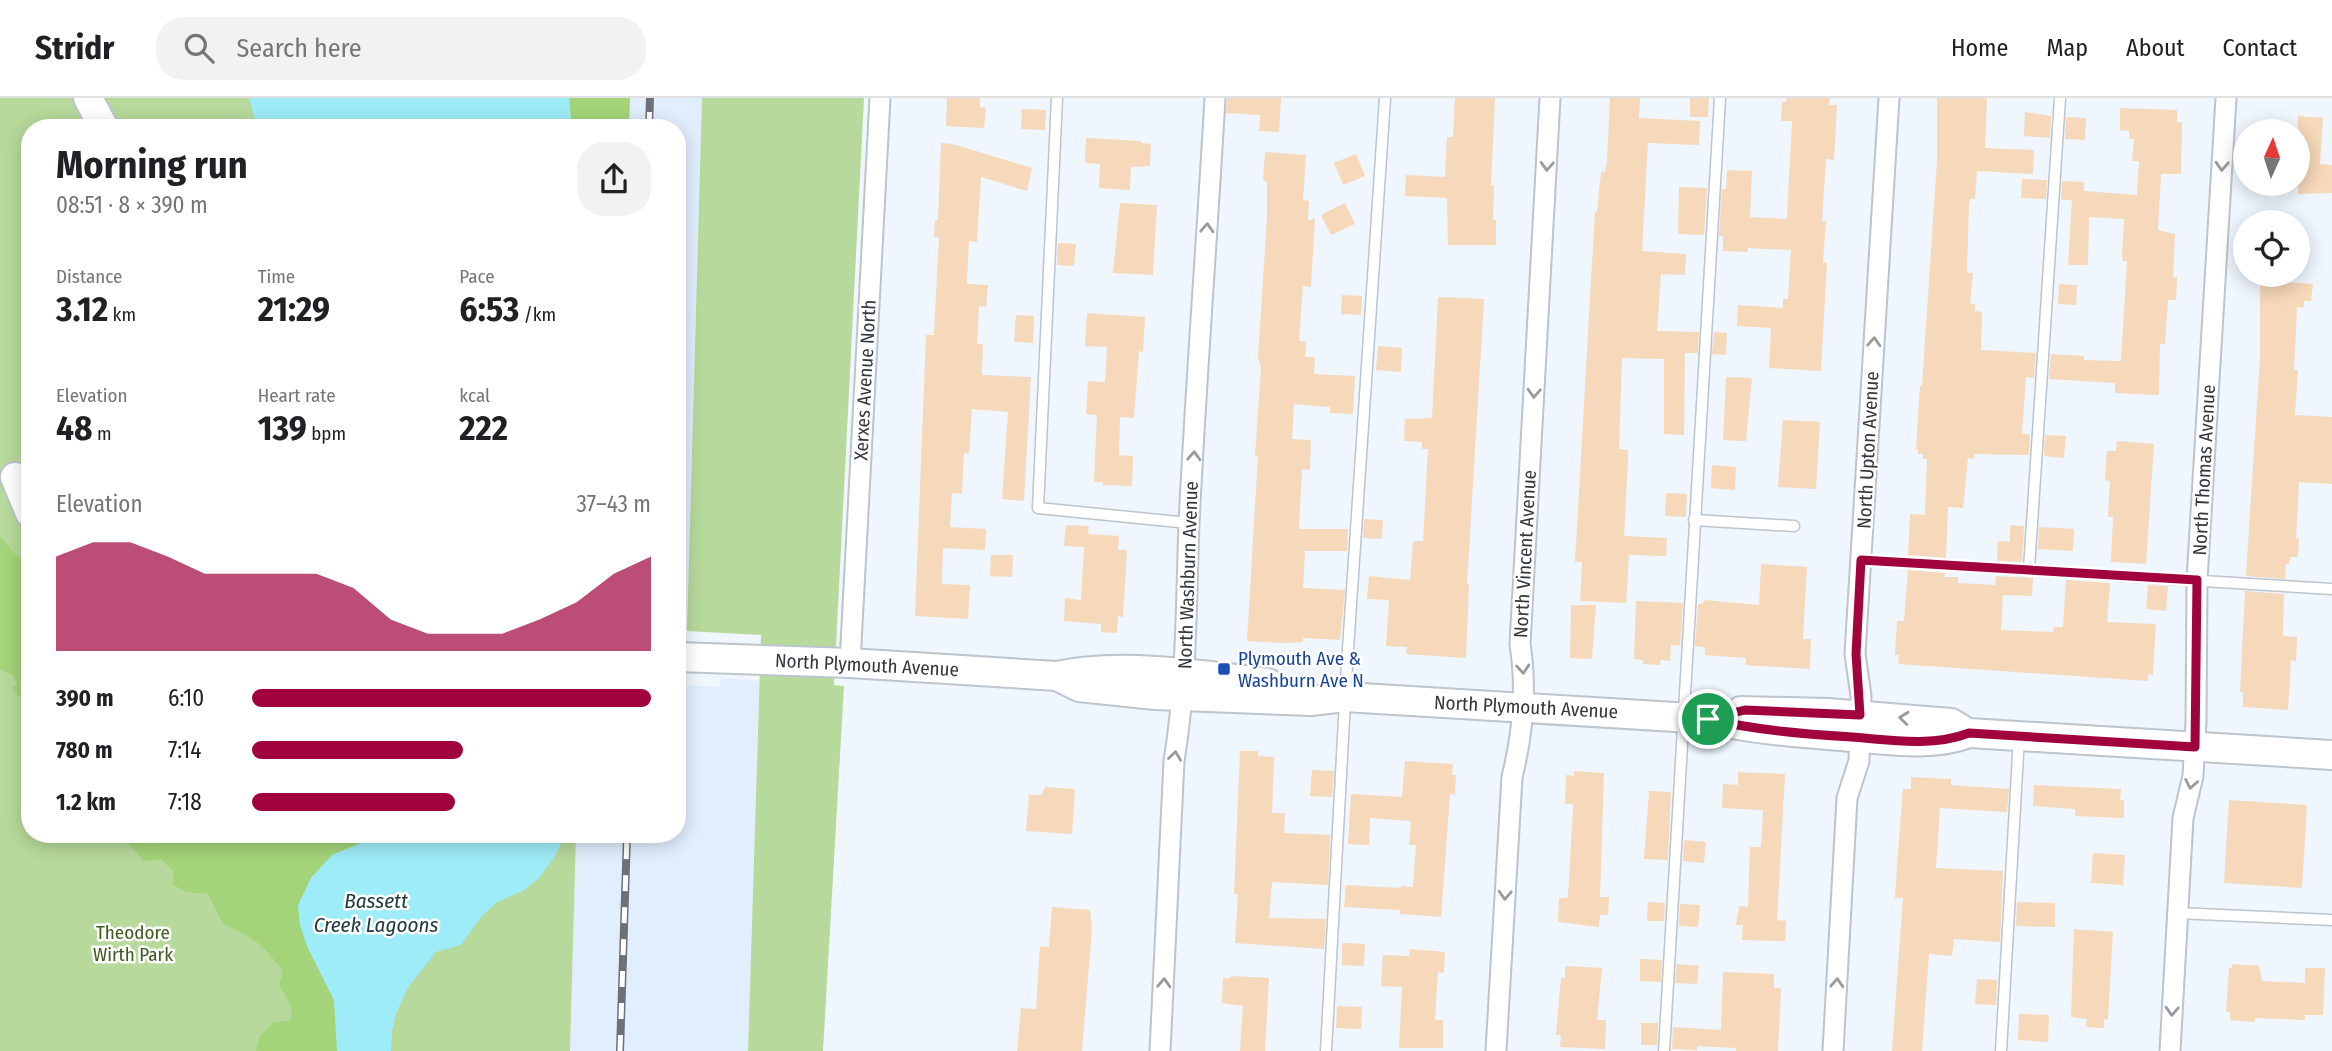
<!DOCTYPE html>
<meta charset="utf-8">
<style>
body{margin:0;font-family:"Fira Sans Condensed",sans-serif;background:#f2f2f2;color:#202124;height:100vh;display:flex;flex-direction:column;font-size:26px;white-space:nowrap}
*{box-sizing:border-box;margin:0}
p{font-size:23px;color:#757577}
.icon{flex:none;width:38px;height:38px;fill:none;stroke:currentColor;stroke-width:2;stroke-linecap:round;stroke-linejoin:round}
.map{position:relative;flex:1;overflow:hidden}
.drawer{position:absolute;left:21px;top:21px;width:665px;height:724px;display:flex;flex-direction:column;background:#fff;border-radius:28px;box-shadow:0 4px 18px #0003}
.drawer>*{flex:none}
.needle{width:46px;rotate:3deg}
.fabs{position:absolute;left:2233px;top:21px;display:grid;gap:14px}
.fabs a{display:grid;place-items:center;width:77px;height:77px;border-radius:50%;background:#fff;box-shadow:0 4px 18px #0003;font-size:35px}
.pin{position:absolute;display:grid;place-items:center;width:60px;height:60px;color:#fff;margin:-30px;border:4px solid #fff;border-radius:50%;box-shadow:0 2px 7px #0007}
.round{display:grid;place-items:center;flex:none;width:74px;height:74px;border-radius:28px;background:#f2f2f2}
.headline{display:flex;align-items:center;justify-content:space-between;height:119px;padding:0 35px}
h1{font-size:38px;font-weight:700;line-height:52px}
.metrics{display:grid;grid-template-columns:repeat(3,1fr);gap:10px;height:119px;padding:7px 35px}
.metrics div{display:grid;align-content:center}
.metrics b{font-size:35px;font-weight:700}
.metrics small{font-size:19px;font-weight:400}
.metrics p{font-size:19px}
.chart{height:196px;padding:14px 35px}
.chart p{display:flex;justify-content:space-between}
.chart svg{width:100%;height:126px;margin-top:7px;fill:#a1033d;opacity:.7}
ul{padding:0 35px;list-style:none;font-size:23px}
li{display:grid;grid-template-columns:112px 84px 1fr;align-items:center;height:52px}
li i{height:18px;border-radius:9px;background:#a1033d}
header{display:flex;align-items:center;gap:42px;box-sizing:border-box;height:98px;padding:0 35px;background:#fff;border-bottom:2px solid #e0e0e0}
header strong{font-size:33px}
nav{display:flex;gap:38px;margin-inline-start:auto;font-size:24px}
.search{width:490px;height:63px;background:#f2f2f2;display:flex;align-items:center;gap:18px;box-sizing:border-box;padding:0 24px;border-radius:28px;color:#757577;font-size:26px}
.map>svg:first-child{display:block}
</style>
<header>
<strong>Stridr</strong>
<div class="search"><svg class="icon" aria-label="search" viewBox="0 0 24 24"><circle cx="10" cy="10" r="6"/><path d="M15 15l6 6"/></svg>Search here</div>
<nav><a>Home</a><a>Map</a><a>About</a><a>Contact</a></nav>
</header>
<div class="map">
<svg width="2332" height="953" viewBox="0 0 2332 953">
<rect width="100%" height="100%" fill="#eff6fe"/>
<g fill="#e1eefe">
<polygon points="602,0 702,0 687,533 677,532 677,30 601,30"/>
<polygon points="721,580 759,583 748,953 570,953 576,737 677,737 677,587 720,589"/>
</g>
<g fill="#b7d99b">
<polygon points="0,0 602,0 601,30 30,30 30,737 576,737 570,953 0,953"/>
<polygon points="702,0 864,0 834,587 844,588 823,953 748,953 761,537 687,533"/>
</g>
<g fill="#a4d479">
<polygon points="569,0 630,0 629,30 572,30"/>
<polygon points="0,438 16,457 30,466 30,599 19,599 12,590 17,586 13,577 0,571"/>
<path d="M125,737H380L332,757L311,780L307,848L334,902L337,953H256L260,939L272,925L291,922L292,909L279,887L283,873C263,847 253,838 223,826L208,796L186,794L172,786L174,774L161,761L144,763L126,743Z"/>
</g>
<g fill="#9eecf7">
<polygon points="249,0 569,0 572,30 257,30"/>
<polygon points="380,737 565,737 555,758 539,780 523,793 497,804 481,819 461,847 436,854 408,889 396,916 392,933 391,953 337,953 334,902 307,848 300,827 298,807 311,780 332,757"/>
</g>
<g fill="#f6d8ba">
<polygon points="947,0 980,0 980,9 986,10 984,30 946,28"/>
<polygon points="1227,0 1281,0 1279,34 1259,33 1260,17 1226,15"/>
<polygon points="1455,0 1495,0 1491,88 1494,88 1493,122 1496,122 1496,147 1448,147 1447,100 1405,98 1406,77 1445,79 1447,39 1453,39"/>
<polygon points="1610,0 1640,0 1639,20 1700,23 1699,47 1648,45 1642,153 1686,156 1685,177 1661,176 1657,233 1699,234 1698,255 1685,255 1684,337 1664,336 1664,261 1622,260 1619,351 1628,352 1628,362 1624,438 1667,440 1666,458 1629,457 1626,505 1580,503 1582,464 1575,464 1595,113 1597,114 1601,74 1605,74 1607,64"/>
<polygon points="1690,0 1709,0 1708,19 1690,19"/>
<polygon points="1787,0 1830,0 1829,7 1837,7 1834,62 1826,61 1822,123 1826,123 1823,164 1827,165 1821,273 1769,270 1771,230 1737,228 1738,207 1783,210 1783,201 1788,201 1791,152 1748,150 1747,154 1723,153 1723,138 1719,138 1722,91 1726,91 1727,72 1752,73 1750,119 1787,121 1792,23 1781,23 1782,4 1786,4"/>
<polygon points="1937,0 1987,0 1985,50 2034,52 2033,76 1977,73 1975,101 1970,101 1969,105 1967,175 1973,175 1970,206 1975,206 1975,213 1982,214 1981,252 2036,255 2034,280 2026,279 2022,335 2030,337 2029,357 1974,356 1974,361 1968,360 1963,410 1948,409 1946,460 1908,457 1910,416 1925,417 1927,361 1923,361 1923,356 1918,356 1918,351 1916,351 1920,288 1922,288 1937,63"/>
<polygon points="2120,10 2177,12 2177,24 2182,24 2181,76 2161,76 2158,132 2175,136 2173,179 2177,179 2176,202 2168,202 2165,246 2160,246 2159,297 2115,295 2115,285 2049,281 2051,256 2084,258 2084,262 2121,263 2127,163 2123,163 2122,157 2124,121 2089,119 2088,167 2068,167 2072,102 2061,102 2062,83 2084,84 2084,93 2137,97 2139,63 2132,63 2134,41 2129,41 2129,33 2120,32"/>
<polygon points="1022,11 1046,12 1045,32 1021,31"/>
<polygon points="2025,14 2051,18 2050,40 2024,38"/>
<polygon points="2298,18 2323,20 2320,66 2332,67 2332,95 2298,96"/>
<polygon points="2066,19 2086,20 2085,42 2065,41"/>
<polygon points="1086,40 1141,43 1141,45 1151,46 1150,68 1131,69 1130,92 1099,90 1100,66 1085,65"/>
<polygon points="941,45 953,46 1032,70 1027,93 981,79 977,144 969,143 967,186 988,187 986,209 979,208 977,246 983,246 982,277 1031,279 1024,403 1002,401 1008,314 972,311 969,356 964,355 962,396 952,395 950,429 986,431 985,452 943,450 942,486 970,487 968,521 915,518 926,237 934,237 939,139 934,139 935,122 938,122"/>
<polygon points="1265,54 1306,57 1303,102 1309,103 1308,123 1315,120 1311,189 1303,188 1299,243 1306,243 1305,259 1315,259 1314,276 1355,278 1353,316 1330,315 1330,309 1294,306 1292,341 1311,342 1310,372 1302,371 1299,431 1348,431 1347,453 1305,453 1303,490 1345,492 1340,542 1303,540 1303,544 1285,545 1247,543 1258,358 1255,358 1261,270 1258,259 1267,120 1267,83 1263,83"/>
<polygon points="1356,56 1365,78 1343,87 1334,65"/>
<polygon points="2022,81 2047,82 2046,101 2021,100"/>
<polygon points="1679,89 1707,90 1704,137 1678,136"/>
<polygon points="1120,105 1157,107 1153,177 1113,175"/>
<polygon points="1345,105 1355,126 1331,137 1321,117"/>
<polygon points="1058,145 1076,146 1074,168 1057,167"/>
<polygon points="2260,182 2313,186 2311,203 2304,203 2304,210 2297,209 2294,272 2298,272 2295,317 2332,319 2332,386 2299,384 2296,440 2299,440 2298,459 2290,459 2289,466 2286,466 2285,481 2246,478 2260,260"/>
<polygon points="2059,186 2077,187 2076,207 2058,206"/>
<polygon points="1342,197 1362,198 1361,217 1341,216"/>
<polygon points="1438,199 1484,201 1467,486 1469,486 1466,560 1406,556 1407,549 1386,548 1389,502 1367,501 1369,478 1410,482 1413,443 1423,443 1428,351 1422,351 1422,344 1404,343 1405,321 1432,320"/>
<polygon points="1087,215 1145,219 1143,254 1139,253 1134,320 1120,319 1119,357 1133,358 1132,388 1103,387 1103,384 1094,384 1097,317 1086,316 1088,283 1105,284 1107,249 1085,248"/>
<polygon points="1016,217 1034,218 1033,245 1014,244"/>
<polygon points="1714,234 1727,235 1726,257 1712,256"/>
<polygon points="1378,248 1402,250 1401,274 1376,272"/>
<polygon points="1726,279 1752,280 1746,343 1723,342"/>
<polygon points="1783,322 1820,324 1816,391 1778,389"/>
<polygon points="2045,337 2066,338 2064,360 2044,358"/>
<polygon points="2117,343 2154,346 2146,466 2111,464 2113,419 2108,419 2110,383 2105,382 2107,353 2116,353"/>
<polygon points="1712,367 1736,369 1735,392 1711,390"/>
<polygon points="1666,395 1687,396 1686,419 1665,418"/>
<polygon points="1364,421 1383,422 1382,441 1363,440"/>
<polygon points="1066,427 1089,428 1088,436 1119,438 1118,452 1127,452 1123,519 1118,518 1117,535 1101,534 1101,526 1064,523 1065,500 1081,502 1084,449 1064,448"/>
<polygon points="2010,427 2024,428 2022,464 1997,463 1998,443 2010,444"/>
<polygon points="2039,429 2074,431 2073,453 2038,451"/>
<polygon points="991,457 1013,457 1012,479 990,478"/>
<polygon points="1761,466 1807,469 1803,541 1811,541 1810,571 1746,567 1746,560 1705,557 1705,549 1695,548 1698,506 1702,506 1705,502 1759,507"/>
<polygon points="1908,472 1945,475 1945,479 1958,479 1958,485 1995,487 1996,478 2033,480 2032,498 2003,497 2001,532 2053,534 2054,529 2063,529 2066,482 2110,485 2107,524 2156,526 2153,577 2148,576 2148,583 1898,566 1899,557 1895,557 1897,523 1904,523"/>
<polygon points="2148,487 2168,488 2166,513 2146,511"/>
<polygon points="2245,493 2284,496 2283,538 2297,539 2296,563 2291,562 2288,612 2243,609 2243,594 2240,594"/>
<polygon points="1636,503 1683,505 1680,548 1671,547 1670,563 1661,562 1660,567 1643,566 1643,562 1634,561"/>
<polygon points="1571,507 1596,507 1592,561 1570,560"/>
<polygon points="1240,653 1258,653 1258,658 1274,659 1272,715 1285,715 1284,735 1330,737 1328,787 1272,784 1269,820 1326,821 1324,851 1235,845 1238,796 1234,796"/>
<polygon points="1405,663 1453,666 1452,677 1456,677 1455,697 1450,696 1441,819 1400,816 1400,812 1344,809 1346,787 1401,790 1401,788 1413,789 1416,747 1409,747 1411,723 1370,720 1369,747 1348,746 1351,696 1402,699"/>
<polygon points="1312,672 1334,673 1332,699 1310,698"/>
<polygon points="1574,673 1604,675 1600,799 1609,799 1608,817 1600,817 1599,829 1558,824 1559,800 1567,800 1568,797 1573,711 1573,706 1565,706 1566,677 1574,678"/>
<polygon points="1738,674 1785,676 1777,822 1786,823 1785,843 1742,842 1743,827 1736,827 1739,808 1748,809 1750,749 1761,749 1763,712 1722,710 1723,686 1738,687"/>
<polygon points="1911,679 1951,681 1951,687 2009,691 2007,714 1940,710 1936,770 2003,773 2000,844 1954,841 1952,858 1929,856 1922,953 1892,953 1903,800 1895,800 1897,768 1903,691 1911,691"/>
<polygon points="2034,687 2121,691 2120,702 2124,702 2124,720 2075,718 2075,711 2033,708"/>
<polygon points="1045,689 1075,691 1072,736 1026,733 1029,697 1041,697"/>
<polygon points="1649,693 1671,694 1668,762 1644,761"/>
<polygon points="2229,702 2307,707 2302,790 2224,785"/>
<polygon points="1684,742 1706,744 1704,765 1683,763"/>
<polygon points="2093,755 2125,757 2123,787 2091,785"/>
<polygon points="1648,804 1665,805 1664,823 1647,823"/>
<polygon points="2017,804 2055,805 2055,829 2016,828"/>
<polygon points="1680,806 1700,807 1698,829 1679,828"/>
<polygon points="1052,809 1090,812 1092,831 1082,953 1017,953 1021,910 1036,911 1040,848 1049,849"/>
<polygon points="2074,831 2113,834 2108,922 2104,921 2104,930 2086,929 2087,921 2071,919"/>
<polygon points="1342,845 1365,846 1364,868 1342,867"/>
<polygon points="1410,851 1445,854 1444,875 1438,874 1435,922 1443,922 1443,950 1399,950 1402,889 1381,888 1383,857 1409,858"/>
<polygon points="1640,861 1662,862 1661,884 1640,883"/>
<polygon points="1677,866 1699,868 1697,886 1675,885"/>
<polygon points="2232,866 2259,868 2262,883 2305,885 2305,870 2325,870 2323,917 2305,917 2305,922 2255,920 2255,924 2230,922 2230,914 2226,914 2229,870 2232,870"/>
<polygon points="1565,868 1602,870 1597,922 1606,922 1605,951 1560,949 1561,937 1556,937 1561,880 1565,880"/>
<polygon points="1723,874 1774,876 1774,890 1781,890 1778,953 1736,953 1736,950 1697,948 1697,952 1672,951 1673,929 1721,932"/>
<polygon points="1231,878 1269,880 1265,953 1240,953 1243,908 1222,905 1223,880 1231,880"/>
<polygon points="1977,881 1997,882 1996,907 1975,906"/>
<polygon points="1337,908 1362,909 1361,931 1336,930"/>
<polygon points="2019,916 2049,917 2048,944 2018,942"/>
<polygon points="1641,925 1658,925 1657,947 1641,947"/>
</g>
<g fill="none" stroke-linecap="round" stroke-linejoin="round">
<defs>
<g id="lane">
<polyline points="1057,0 1038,410 1189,425"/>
<polyline points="1694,422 1794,428"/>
<polyline points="1861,462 2332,491"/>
<polyline points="2029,471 2060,0"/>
<polyline points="2177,815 2332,822"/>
<polyline points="1326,953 1347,566 1385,0"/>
<polyline points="1664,953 1720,0"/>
<polyline points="2001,953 2019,639"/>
</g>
<g id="street">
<polyline points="850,565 880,0"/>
<path d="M1160,953L1174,663C1187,584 1186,504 1189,425C1196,283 1207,141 1215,0"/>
<path d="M1496,953L1512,679C1523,635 1527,591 1520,546L1550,0"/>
<polyline points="1833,953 1847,700 1859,663 1861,598 1855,556 1889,0"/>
<polyline points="2170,953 2183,720 2193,678 2196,624 2197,482 2226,0"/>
</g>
<g id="secondary">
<polyline points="88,0 104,30"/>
<polyline points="15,379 30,415"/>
<path d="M677,559L850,565L1057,578C1119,564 1204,577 1268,585"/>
<path d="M1057,578L1079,589L1155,597L1311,603L1345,599L1708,621C1755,632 1803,635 1852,639C1890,642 1933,649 1969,635L2332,657"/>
<polyline points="1741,613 1828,615 1951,625 1961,631"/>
</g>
</defs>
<use href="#lane" stroke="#bcc4cd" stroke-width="13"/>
<use href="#street" stroke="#bcc4cd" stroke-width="23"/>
<use href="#secondary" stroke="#bcc4cd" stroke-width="32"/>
<use href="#lane" stroke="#fff" stroke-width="10"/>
<use href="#street" stroke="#fff" stroke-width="19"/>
<use href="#secondary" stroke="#fff" stroke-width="28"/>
<defs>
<g id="rail">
<polyline points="649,30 650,0"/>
<polyline points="620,953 627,737"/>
</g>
</defs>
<use href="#rail" stroke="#6d7177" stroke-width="8"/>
<use href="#rail" stroke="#fff" stroke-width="5" stroke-dasharray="16" stroke-linecap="butt"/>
</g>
<defs><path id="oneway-chevron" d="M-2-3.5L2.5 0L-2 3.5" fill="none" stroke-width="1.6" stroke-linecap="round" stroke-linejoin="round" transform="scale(1.75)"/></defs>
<g stroke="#999a9c">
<use href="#oneway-chevron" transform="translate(1547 68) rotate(93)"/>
<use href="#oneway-chevron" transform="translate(2222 68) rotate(93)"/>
<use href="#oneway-chevron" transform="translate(1207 130) rotate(-87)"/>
<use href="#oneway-chevron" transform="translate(1874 244) rotate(-87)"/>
<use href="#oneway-chevron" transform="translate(1534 295) rotate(93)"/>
<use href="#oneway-chevron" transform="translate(1194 358) rotate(-87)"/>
<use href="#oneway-chevron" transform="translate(1523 571) rotate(85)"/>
<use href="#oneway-chevron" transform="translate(1904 620) rotate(-174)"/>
<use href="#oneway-chevron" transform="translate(1175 658) rotate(-82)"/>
<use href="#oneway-chevron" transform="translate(2191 686) rotate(101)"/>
<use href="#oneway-chevron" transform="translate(1505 797) rotate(93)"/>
<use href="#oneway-chevron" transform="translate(1164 885) rotate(-87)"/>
<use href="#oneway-chevron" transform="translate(1837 885) rotate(-87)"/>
<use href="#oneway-chevron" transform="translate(2172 913) rotate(93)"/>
</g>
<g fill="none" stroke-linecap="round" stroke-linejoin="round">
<defs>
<path id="route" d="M1861,462L2197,482L2195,649L1969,635C1933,649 1890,642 1852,639C1803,636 1755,632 1708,621L1745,612L1860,617L1856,556Z"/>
</defs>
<use href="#route" stroke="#fff" stroke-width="14"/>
<use href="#route" stroke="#a1033d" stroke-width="9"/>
</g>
<rect fill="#1a4fb4" stroke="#fff" stroke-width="2.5" x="1217" y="564" width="14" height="14" rx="3.5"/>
<g text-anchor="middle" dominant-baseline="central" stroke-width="5" stroke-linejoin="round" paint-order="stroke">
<g font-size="19" fill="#33363a" stroke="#fff">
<text transform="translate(865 282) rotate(-87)">Xerxes Avenue North</text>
<text transform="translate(1868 352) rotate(-87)">North Upton Avenue</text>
<text transform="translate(2204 372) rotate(-87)">North Thomas Avenue</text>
<text transform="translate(1525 456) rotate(-87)">North Vincent Avenue</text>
<text transform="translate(1188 477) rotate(-88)">North Washburn Avenue</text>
<text transform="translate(867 567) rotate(3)">North Plymouth Avenue</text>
<text transform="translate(1526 609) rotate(3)">North Plymouth Avenue</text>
</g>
<g font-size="19" fill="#164399" stroke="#fff" text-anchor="start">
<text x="1238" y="560">Plymouth Ave &amp;<tspan x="1238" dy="22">Washburn Ave N</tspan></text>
</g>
<g font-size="19" fill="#3c5a1d" stroke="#fff">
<text x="133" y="834">Theodore<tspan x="133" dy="22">Wirth Park</tspan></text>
</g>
<g font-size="21" font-style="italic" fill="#20393d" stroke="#fff">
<text x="376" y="803">Bassett<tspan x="376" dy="24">Creek Lagoons</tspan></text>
</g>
</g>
</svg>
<div class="fabs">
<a><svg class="needle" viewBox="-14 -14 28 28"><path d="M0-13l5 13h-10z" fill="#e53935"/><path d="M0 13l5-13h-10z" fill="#757577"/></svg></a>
<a><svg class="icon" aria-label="locate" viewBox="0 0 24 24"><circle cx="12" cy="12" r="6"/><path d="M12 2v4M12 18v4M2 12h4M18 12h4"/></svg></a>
</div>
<div class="pin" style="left:1708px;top:621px;background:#1e9e55"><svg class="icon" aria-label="arrive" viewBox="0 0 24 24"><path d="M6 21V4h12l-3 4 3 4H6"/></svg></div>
<section class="drawer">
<div class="headline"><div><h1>Morning run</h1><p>08:51 · 8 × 390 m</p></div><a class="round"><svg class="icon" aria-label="share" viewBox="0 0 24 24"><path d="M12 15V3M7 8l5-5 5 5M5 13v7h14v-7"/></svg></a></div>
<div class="metrics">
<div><p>Distance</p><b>3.12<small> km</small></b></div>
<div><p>Time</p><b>21:29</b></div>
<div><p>Pace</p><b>6:53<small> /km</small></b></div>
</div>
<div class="metrics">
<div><p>Elevation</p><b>48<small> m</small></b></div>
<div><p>Heart rate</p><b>139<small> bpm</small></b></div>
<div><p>kcal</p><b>222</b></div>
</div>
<div class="chart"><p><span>Elevation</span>37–43 m</p>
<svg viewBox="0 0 160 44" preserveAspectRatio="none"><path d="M0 44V11L10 6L20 6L30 11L40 17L50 17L60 17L70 17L80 22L90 33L100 38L110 38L120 38L130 33L140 27L150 17L160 11V44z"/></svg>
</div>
<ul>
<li><b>390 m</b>6:10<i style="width:100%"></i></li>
<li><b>780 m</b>7:14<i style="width:53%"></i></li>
<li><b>1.2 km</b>7:18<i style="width:51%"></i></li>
</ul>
</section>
</div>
